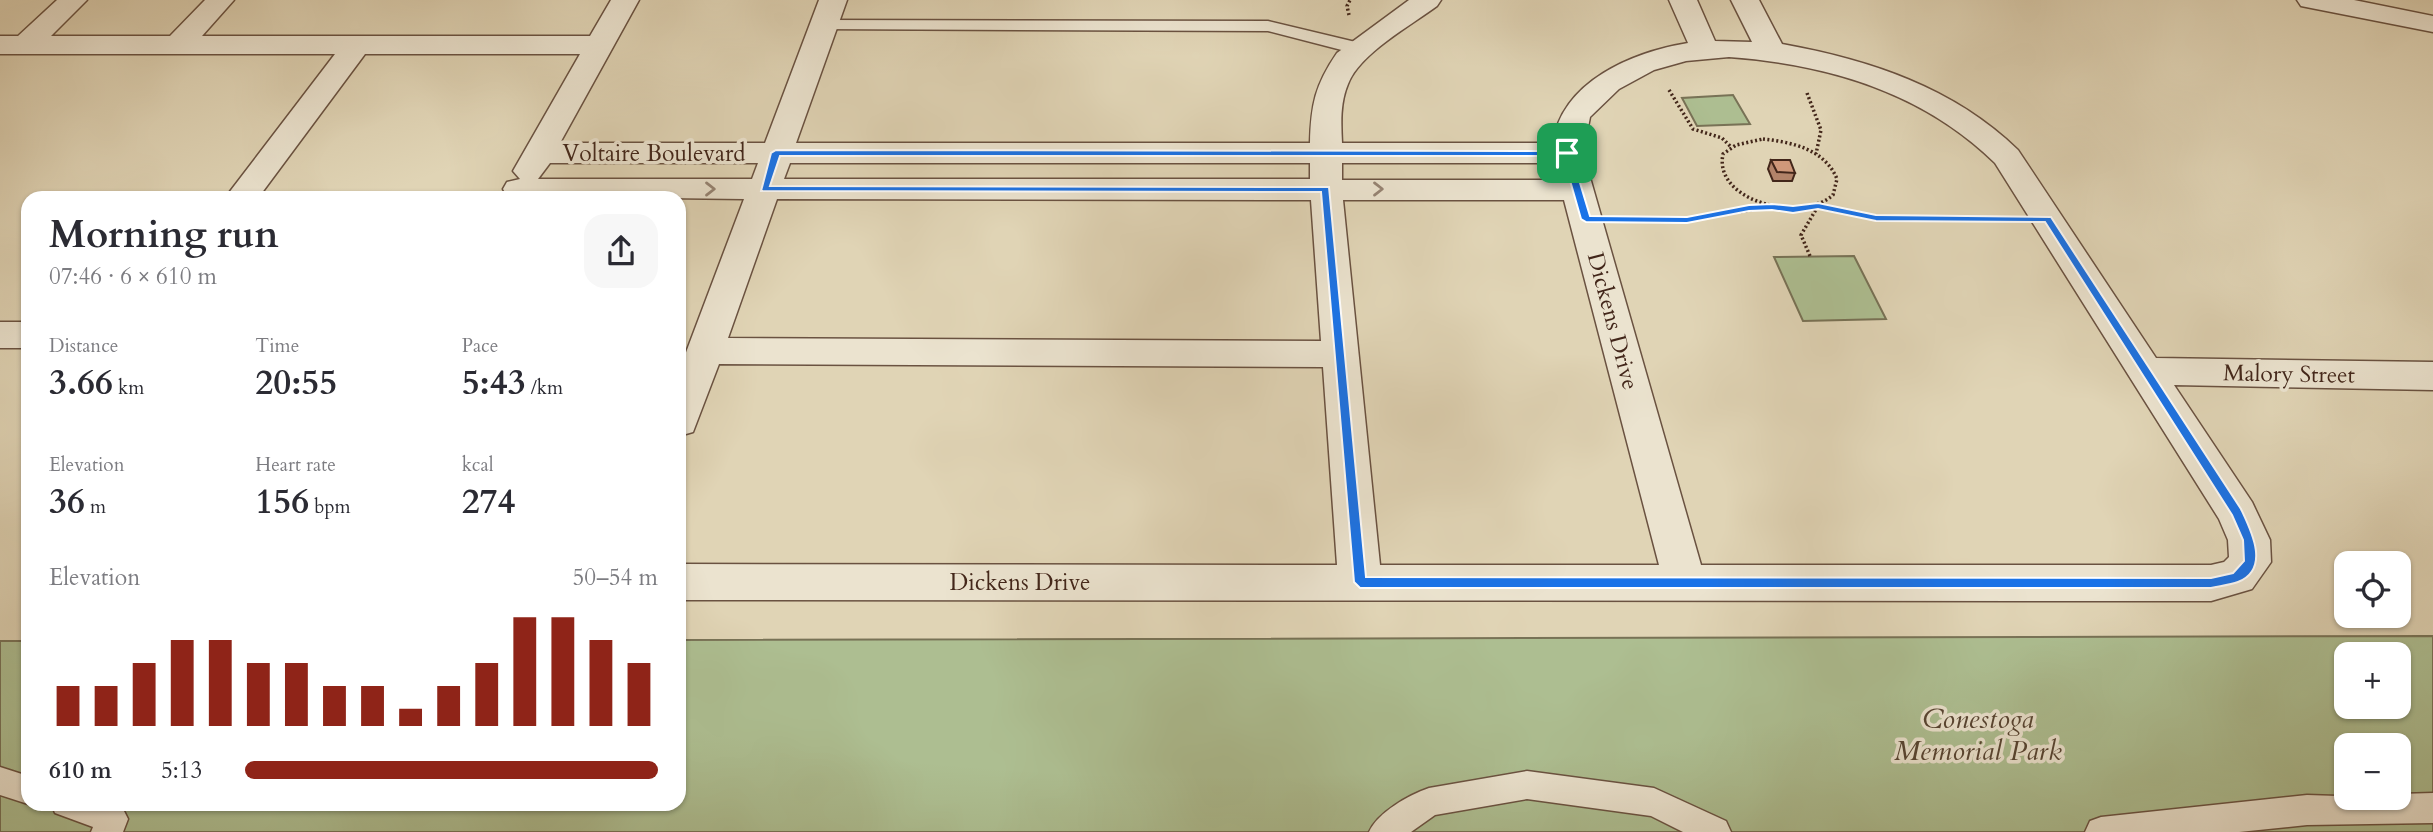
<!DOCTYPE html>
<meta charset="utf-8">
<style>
body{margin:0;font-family:Cardo,serif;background:#f7f7f7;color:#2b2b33;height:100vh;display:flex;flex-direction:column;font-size:26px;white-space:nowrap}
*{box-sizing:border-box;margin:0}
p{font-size:23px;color:#7c7c81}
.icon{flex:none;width:38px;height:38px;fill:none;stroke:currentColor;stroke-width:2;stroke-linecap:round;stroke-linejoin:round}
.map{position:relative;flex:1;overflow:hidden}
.panel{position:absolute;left:21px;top:191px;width:665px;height:620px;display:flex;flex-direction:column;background:#fff;border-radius:21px;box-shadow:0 2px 5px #0004}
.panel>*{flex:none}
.tools{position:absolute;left:2334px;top:551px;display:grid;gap:14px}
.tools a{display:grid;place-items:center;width:77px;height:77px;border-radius:14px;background:#fff;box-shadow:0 2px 5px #0004;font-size:35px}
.pin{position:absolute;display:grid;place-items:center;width:60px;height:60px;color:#fff;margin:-30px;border-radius:14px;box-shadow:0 4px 10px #0006}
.round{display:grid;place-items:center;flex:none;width:74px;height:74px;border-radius:21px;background:#f7f7f7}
.headline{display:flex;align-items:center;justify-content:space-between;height:119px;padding:0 28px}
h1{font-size:38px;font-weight:800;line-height:52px}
.metrics{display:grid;grid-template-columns:repeat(3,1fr);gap:10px;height:119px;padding:7px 28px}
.metrics div{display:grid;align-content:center}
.metrics b{font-size:35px;font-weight:800}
.metrics small{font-size:19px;font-weight:400}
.metrics p{font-size:19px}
.chart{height:196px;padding:14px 28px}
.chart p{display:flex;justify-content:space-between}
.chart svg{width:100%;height:126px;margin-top:7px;stroke:#8f2418;stroke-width:6}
ul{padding:0 28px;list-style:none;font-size:23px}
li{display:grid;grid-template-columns:112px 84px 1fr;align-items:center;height:52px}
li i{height:18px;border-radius:9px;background:#8f2418}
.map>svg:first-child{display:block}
</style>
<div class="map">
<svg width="2433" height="832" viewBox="0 0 2433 832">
<rect width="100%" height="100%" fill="#e0d4b5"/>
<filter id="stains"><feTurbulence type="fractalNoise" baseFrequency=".00286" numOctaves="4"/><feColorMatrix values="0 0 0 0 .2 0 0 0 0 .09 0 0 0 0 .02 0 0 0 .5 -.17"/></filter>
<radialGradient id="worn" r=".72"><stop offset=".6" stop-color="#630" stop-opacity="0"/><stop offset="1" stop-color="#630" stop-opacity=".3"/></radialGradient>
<g fill="#adbe91" stroke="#787256" stroke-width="2" fill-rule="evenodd">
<polygon points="1733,95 1750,124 1697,126 1682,98"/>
<polygon points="1854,256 1886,319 1803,321 1774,257"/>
<path d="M2433,636V832H0V641H28V803H679V640ZM2347,654H2399V707H2347ZM2347,746H2399V798H2347Z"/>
</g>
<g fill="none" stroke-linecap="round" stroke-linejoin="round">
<defs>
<g id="service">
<polygon points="823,20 1268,21 1368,45 1370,49 1361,55 1268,31 817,29 814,25"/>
<polygon points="0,767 28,776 28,803 31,803 28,804 0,795"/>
<path d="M1527,771L1654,788L1726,821L1731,832H1683L1651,816L1527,799L1435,815L1411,832H1369C1378,812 1409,795 1429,788Z"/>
<polygon points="2433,793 2433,823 2307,825 2239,832 2085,832 2090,821 2101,817 2307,795 2399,798 2399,794"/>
<polygon points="51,803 109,803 123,809 128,819 123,832 91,832 93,827 55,813"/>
</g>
<g id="minor">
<path d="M57,0H87L51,36H170L205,0H234L202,36H590L611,0H639L560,143H765L819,0H847L796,143H1310C1311,105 1315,85 1337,53L1409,0H1441L1437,6C1410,26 1359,54 1348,84C1340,103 1341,123 1342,143H1553C1562,81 1633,52 1688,43L1669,0H1697L1715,41L1752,42L1731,0H1759L1782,44C1870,60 1953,87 2018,150L2156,358L2433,362V390L2174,385L2252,502L2270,540L2271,562L2252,589L2211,601L679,600V564L1337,565L1323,367L719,364L693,432L679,436V371L744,199L507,196L503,189L507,182L520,179L513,171L580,54H365L258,198H225L335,54H0V36H18ZM1729,57C1827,64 1923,92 1995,163L2219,519L2228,540L2229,557L2224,562L2211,565H1701L1583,153L1590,117L1619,89L1654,70L1686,61ZM550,163H758L752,179H538ZM790,163H1310V179H784ZM1342,163H1554L1558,180H1342ZM777,199L1311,200L1321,341L728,338ZM1343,200H1564L1659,565H1380Z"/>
<polygon points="2297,0 2354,0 2433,16 2433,32 2311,8 2301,6"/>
<rect x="0" y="322" width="28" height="26"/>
</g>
</defs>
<use href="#service" stroke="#6a5241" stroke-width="3"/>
<use href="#minor" stroke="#6a5241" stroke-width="3"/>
<g stroke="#42261a" stroke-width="3.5" stroke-dasharray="2 2.5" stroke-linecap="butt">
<polyline points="1349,15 1347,6 1350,0"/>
<polyline points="1669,90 1693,129 1722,138 1731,147"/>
<polyline points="1807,93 1821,130 1816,154"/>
<path d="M1763,139C1791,142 1825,149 1837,179L1833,195C1802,223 1713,202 1723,154L1736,145Z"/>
<polyline points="1629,221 1687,220 1769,207"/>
<polyline points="1810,256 1801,235 1818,206 1876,218 2001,219"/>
</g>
<use href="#service" fill="#ebe3cf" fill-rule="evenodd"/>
<use href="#minor" fill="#ebe3cf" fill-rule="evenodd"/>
</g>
<polygon fill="#b28369" stroke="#42261a" stroke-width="2" points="1771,160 1795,173 1792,181 1773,181 1768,169"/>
<polygon fill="#cf987a" stroke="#42261a" stroke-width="2" points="1771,160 1790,160 1795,173 1777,172"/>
<defs><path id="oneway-chevron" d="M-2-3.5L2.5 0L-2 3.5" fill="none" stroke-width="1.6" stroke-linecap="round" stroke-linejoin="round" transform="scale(1.75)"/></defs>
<g stroke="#968474">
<use href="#oneway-chevron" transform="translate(710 189)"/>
<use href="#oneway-chevron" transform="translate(1378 189)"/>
</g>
<path fill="#1a73e8" stroke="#fff" stroke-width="2" fill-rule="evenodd" d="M776,150L1567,151L1571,153L1590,216L1687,217L1749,205L1772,204L1793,206L1818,203L1876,215L2051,217L2241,509C2251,530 2271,569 2238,582C2230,585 2220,586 2211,588H1360L1354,582L1321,192L761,191L771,153ZM780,156H1563L1581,219L1586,222L1687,223L1749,211L1772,210L1793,213L1818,209L1876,221L2045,222L2232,515L2243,540L2244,561L2233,573L2211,578L1366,577L1329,187L770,186Z"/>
<g text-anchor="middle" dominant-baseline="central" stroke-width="7" stroke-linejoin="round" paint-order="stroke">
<g font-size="23" fill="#42261a" stroke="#ebe3cf">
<text x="654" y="153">Voltaire Boulevard</text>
<text transform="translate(1613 321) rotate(75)">Dickens Drive</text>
<text transform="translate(2289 374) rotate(1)">Malory Street</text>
<text x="1020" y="582">Dickens Drive</text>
</g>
<g font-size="28" font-style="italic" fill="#574432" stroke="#ebe3cf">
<text x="1978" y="719">Conestoga<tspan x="1978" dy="32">Memorial Park</tspan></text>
</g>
</g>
<rect width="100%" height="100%" filter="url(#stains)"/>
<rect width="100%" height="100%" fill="url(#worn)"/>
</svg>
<div class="tools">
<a><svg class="icon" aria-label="locate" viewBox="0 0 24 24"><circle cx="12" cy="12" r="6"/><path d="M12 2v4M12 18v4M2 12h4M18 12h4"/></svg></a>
<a>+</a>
<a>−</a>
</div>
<div class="pin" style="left:1567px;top:153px;background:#1e9e55"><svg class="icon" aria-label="arrive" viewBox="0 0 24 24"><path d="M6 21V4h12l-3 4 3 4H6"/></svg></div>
<section class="panel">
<div class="headline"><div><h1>Morning run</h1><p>07:46 · 6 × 610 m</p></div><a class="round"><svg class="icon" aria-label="share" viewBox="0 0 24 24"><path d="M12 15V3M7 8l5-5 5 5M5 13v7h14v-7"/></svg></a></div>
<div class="metrics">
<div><p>Distance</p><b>3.66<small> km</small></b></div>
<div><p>Time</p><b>20:55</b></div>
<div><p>Pace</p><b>5:43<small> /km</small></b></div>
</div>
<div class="metrics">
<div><p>Elevation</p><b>36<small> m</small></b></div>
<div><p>Heart rate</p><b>156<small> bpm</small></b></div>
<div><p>kcal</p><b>274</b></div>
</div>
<div class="chart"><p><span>Elevation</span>50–54 m</p>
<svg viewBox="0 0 160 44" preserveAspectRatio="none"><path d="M5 44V30M15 44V30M25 44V22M35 44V14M45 44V14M55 44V22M65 44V22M75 44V30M85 44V30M95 44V38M105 44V30M115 44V22M125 44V6M135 44V6M145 44V14M155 44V22"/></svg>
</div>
<ul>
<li><b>610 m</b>5:13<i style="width:100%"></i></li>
</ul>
</section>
</div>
